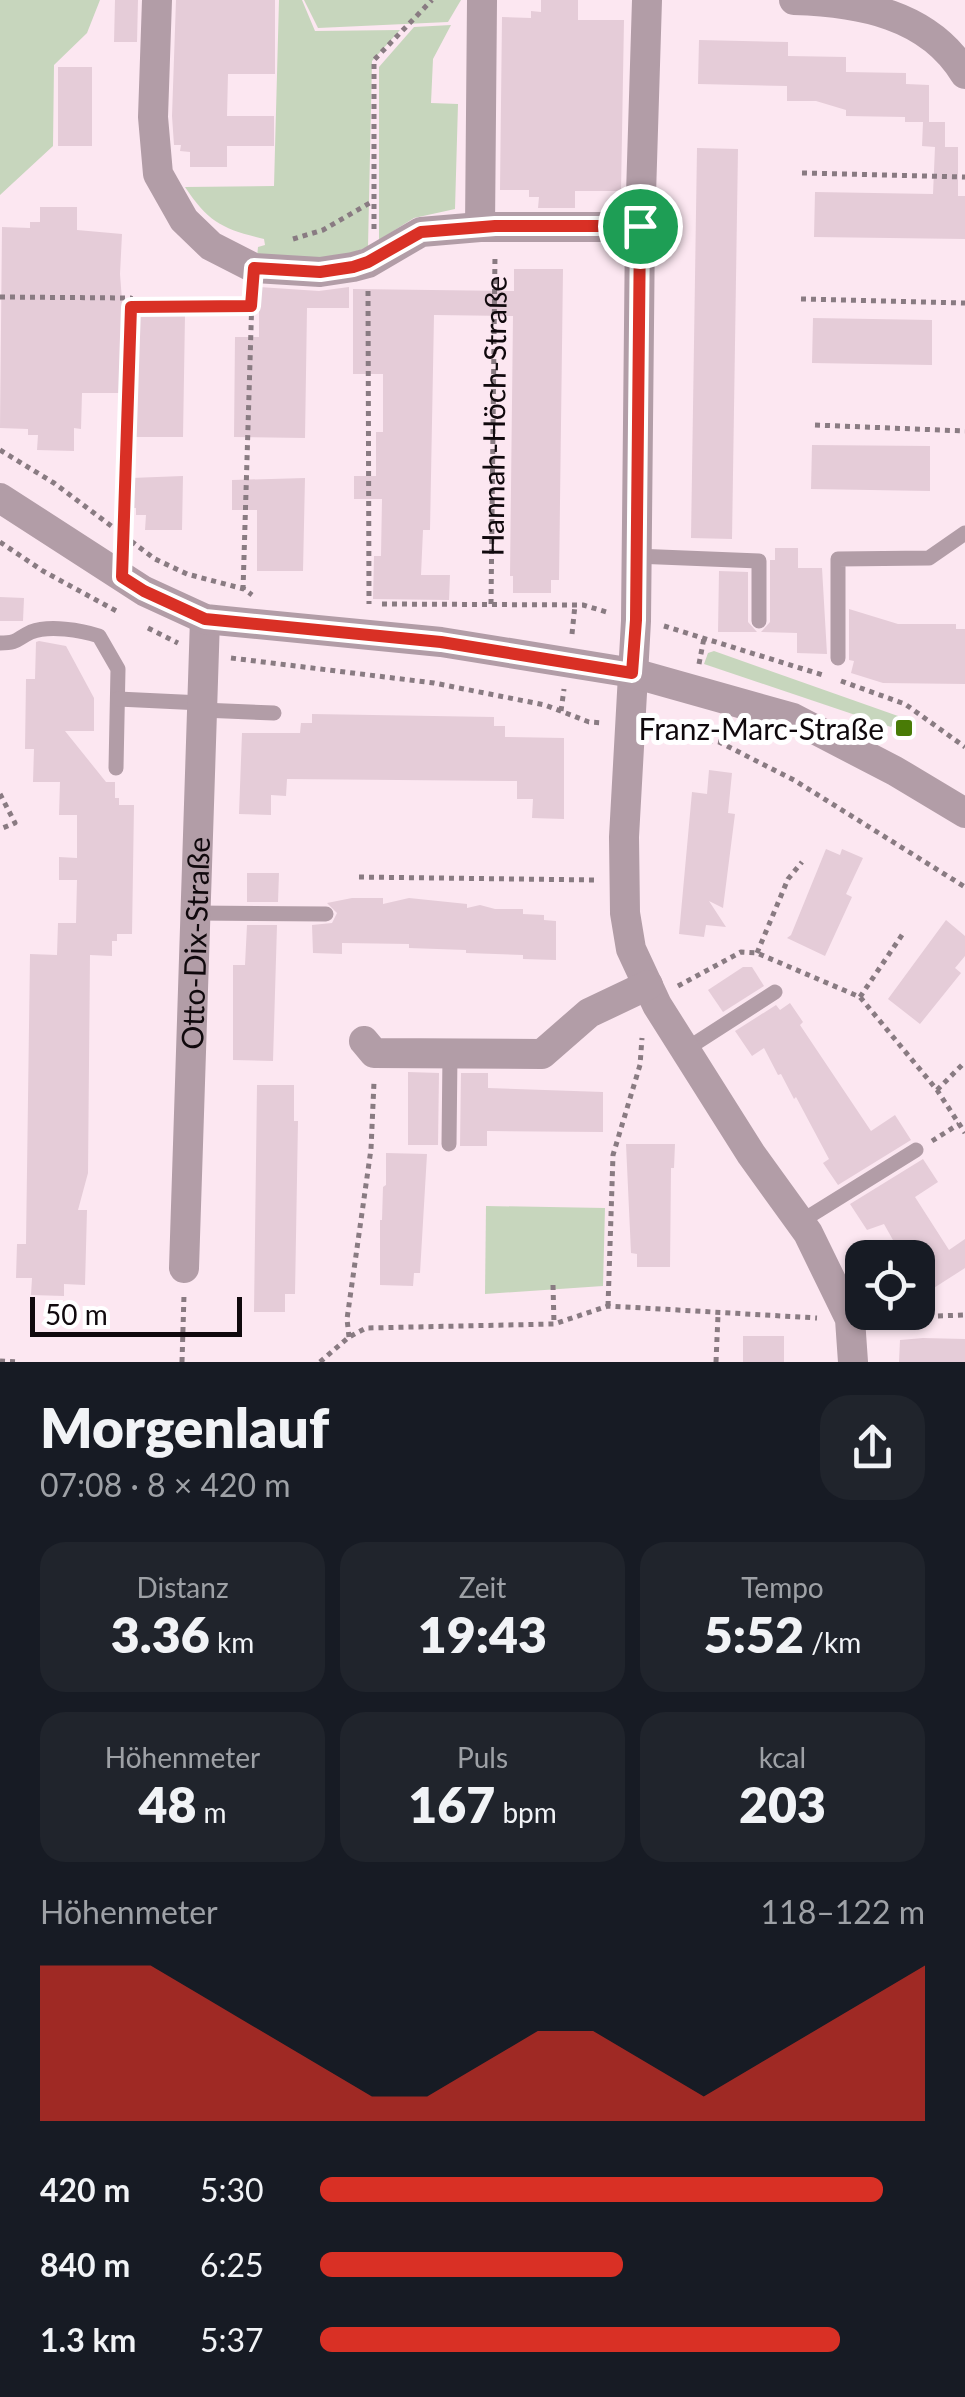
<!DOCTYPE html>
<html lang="de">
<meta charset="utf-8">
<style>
body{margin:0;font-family:Lato,sans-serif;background:#20242c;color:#f1f3f6;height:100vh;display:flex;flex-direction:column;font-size:38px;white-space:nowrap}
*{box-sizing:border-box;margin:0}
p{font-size:32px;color:#9ea1a6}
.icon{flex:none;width:55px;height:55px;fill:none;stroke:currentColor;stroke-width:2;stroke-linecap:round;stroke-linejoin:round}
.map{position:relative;height:1362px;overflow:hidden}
.drawer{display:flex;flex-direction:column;background:#171b24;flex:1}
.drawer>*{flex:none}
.controls{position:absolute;left:845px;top:1240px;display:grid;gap:20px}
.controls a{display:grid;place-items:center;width:90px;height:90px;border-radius:20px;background:#171b24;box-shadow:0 2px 8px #0004;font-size:50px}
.scale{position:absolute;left:30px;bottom:25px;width:212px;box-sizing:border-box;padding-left:10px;border:5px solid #10090d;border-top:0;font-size:28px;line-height:35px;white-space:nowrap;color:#10090d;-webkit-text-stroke:8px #fff;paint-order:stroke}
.pin{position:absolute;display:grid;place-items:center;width:85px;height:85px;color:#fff;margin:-42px;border:5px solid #fff;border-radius:50%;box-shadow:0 2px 10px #0007}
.round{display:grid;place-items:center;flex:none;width:105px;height:105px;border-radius:30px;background:#20242c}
.headline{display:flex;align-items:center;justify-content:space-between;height:170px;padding:0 40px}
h1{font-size:55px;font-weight:800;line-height:75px}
.metrics{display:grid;grid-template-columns:repeat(3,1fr);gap:15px;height:170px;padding:10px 40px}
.metrics div{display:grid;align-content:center;border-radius:25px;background:#20242c;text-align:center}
.metrics b{font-size:50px;font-weight:800}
.metrics small{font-size:28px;font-weight:400}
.metrics p{font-size:28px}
.chart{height:280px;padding:20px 40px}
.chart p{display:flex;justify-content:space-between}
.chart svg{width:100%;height:180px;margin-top:10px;fill:#d93025;opacity:.7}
ul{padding:0 40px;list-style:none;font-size:32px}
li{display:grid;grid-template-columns:160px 120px 1fr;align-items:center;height:75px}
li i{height:25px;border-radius:12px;background:#d93025}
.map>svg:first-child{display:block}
</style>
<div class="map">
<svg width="965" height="1362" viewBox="0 0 965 1362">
<rect width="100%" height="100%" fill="#fce7f1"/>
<g fill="#c7d6bd">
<polygon points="0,0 100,0 87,33 54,65 53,146 0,195"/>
<path d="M279,0H302L315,31L400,30L372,61L368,247L334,259L257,257L258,247L265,245L264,239C223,229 209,223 185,187L274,186Z"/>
<polygon points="304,0 461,0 448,22 318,28"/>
<polygon points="451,25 433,59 431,103 458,104 455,209 414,218 379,240 379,67 414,27"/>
<polygon points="714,651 898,716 891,727 704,664 708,653"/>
<polygon points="486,1206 605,1208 603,1286 485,1294"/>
</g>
<g fill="#e5ccd8">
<polygon points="115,0 138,0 137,42 114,42"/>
<polygon points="176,0 275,0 275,74 228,74 227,116 274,116 274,146 227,146 227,167 190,167 190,152 180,151 181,145 174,145 172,116"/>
<polygon points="541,0 578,0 578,20 624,20 621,191 575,191 575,208 538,208 539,197 529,197 529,190 500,190 502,17 531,18 531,11 541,12"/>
<polygon points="699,40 788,42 788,56 846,57 846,72 906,73 906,84 929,85 929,122 945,122 945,147 958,147 958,196 965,196 965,239 814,237 815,192 933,194 935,147 922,146 923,122 905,122 905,117 846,116 846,110 816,101 787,101 787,86 698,84"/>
<rect x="58" y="67" width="34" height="79"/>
<polygon points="697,148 738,149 732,539 691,538"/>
<polygon points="40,207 77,207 77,230 122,234 120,274 123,314 185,315 183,437 131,437 132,393 82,393 81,429 74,428 74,451 37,450 38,435 28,435 28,429 0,428 2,227 30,228 30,222 40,222"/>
<polygon points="514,269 563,269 559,580 551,580 551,593 513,593 513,576 510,576 513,316 434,315 430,530 423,530 421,575 450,575 449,600 373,599 374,556 381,556 382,499 354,499 354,476 376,476 376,432 383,432 383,374 353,374 353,289 514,291"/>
<polygon points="259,287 319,291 349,287 349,308 307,308 305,438 234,437 235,337 259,337"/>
<polygon points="813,318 932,320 932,365 812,363"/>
<polygon points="812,445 930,446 930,491 811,489"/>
<polygon points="183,476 182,530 145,530 146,515 136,515 136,508 130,508 131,478"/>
<polygon points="305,478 303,571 257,571 257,510 232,510 232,480"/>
<polygon points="775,548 798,548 798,568 822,568 827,654 797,653 797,633 761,632 770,622 770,560 775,560"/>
<polygon points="719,571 748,572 748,622 757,632 718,632"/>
<polygon points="0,597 24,598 23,621 0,621"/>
<polygon points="849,609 898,624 956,624 956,629 965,629 965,684 883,683 851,673 854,661 849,660"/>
<polygon points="39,641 66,646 94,698 94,731 65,731 106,782 115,782 115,798 119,798 119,805 134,805 132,934 117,934 117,941 112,941 112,956 90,955 88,1173 78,1210 87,1210 85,1285 64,1284 64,1296 31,1295 32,1278 16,1278 17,1244 26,1244 30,954 57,955 58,923 76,923 77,880 59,880 59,857 77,858 77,815 59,815 60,782 33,782 34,749 25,749 26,679 35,679 36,642"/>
<polygon points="312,714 494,717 494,726 505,726 505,737 564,738 564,819 532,818 533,799 517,799 517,781 287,779 286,796 271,795 271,815 239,814 242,733 300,733 301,723 312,723"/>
<polygon points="709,770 732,773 728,813 735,814 723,908 709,901 726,927 706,925 704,937 679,934 692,792 707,794"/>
<polygon points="826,849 840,855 842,849 863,858 846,894 852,897 825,956 787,938 791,935"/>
<polygon points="247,873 279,873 278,902 247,902"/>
<polygon points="352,898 383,898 383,904 409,898 467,904 467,908 480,905 495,909 523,909 523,914 544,915 544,920 556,921 556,960 523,959 523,955 466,953 466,950 409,948 409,944 342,943 342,954 313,953 312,925 332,923 337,913 327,903"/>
<polygon points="946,920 965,936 965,956 955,968 961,973 920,1024 888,999"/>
<polygon points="247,925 277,925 273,1061 233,1060 233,965 245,965"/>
<polygon points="743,967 752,967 764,986 723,1012 708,990"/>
<polygon points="790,1003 803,1022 800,1025 871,1131 895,1115 911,1140 838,1185 823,1163 829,1159 796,1097 794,1099 781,1074 778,1075 764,1048 752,1056 735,1031 776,1005 780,1010"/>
<polygon points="408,1072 439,1073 438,1145 408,1145"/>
<polygon points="461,1073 488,1073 488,1088 603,1092 603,1132 487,1131 487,1146 460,1146"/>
<polygon points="257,1085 294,1085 294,1121 298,1121 295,1294 285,1294 285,1312 254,1312"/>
<polygon points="626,1144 675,1144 674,1168 671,1168 670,1267 637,1267 637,1254 631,1253"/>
<polygon points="386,1153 427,1154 420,1273 414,1273 413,1286 380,1285 380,1220 382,1220 383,1187 386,1185"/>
<polygon points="923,1159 938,1182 915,1197 949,1250 965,1239 965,1268 926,1293 918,1280 918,1258 903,1258 884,1224 867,1230 850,1204"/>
<rect x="743" y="1336" width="41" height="26"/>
<polygon points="923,1338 965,1339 965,1362 899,1362 900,1340"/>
</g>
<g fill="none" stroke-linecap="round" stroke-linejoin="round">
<g stroke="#897b82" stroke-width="5" stroke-dasharray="5 5" stroke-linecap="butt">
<polyline points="802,173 965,177"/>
<polyline points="374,229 374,60 432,0"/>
<polyline points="293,239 323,230 373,201"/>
<polyline points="368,291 369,604"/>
<polyline points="0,297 131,298 123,534"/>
<polyline points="801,299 965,303"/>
<polyline points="131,307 251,306"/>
<polyline points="815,425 965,431"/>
<polyline points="0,450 54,483 155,559 187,574 244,589 252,595"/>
<polyline points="0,542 43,571 120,613"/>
<polyline points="243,590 252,296"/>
<polyline points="382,604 583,605 610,613"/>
<path id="s1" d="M491,604L495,255"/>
<polyline points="664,626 826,676"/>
<polyline points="148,628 178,643"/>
<polyline points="572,634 575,605"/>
<polyline points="231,658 434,683 545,705 589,722 603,723"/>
<polyline points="699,664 704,638"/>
<polyline points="841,681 905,704 965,747"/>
<polyline points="561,711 564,689"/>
<polyline points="659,731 719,742 794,780 965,887"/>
<polyline points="0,794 15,823 0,829"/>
<polyline points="359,877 596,880"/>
<polyline points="757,953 788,879 802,862"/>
<polyline points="678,986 741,952 757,953 860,997 937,1090 965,1133"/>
<polyline points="860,997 904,932"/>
<polyline points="937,1090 965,1062"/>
<polyline points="932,1141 959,1124"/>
<polyline points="553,1285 554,1324"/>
<polyline points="608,1306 613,1155 640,1065 642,1038"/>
<polyline points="878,1318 965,1315"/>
<polyline points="349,1337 347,1319 371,1149 374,1082"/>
<polyline points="0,1361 19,1362"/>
<polyline points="182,1362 184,1295"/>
<polyline points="320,1362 349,1337 366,1328 554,1324 608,1306 817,1318"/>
<polyline points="716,1362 718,1315"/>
</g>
<g stroke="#b29da7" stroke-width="15">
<polyline points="635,556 759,561 759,621"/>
<path d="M0,643C19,643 16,639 31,632C49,625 81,630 99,636L118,669L116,768"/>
<polyline points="838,658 838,559 929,558 965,533"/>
<polyline points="118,699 202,703"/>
<polyline points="202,710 274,713"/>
<polyline points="194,913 326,914"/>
<polyline points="685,1050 775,992"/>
<polyline points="449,1144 450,1054"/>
<polyline points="800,1222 916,1150"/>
</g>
<g stroke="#b29da7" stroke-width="30">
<polyline points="157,0 153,117 158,174 184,220 211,246 254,268 320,272 353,267 368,263 421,232 480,227 640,227"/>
<polyline points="647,0 640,227 636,621 624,837 625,913 631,949 657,1005 751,1154 808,1233 850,1319 853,1362"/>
<path d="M794,0C859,2 929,14 965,74"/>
<polyline points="480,227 482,1"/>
<polyline points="364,1041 374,1053 542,1054 589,1013 648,985"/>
<path id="s2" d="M184,1268L205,619"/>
</g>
<polyline stroke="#b29da7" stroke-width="30" points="0,498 144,591 205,619 441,642 633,673 793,718 895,771 965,813"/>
</g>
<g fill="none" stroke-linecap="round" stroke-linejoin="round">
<defs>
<polygon id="route" points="495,226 640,226 636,620 632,673 441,642 205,619 144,591 122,577 131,307 251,306 254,268 320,272 353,267 368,262 421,232"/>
</defs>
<use href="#route" stroke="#fff" stroke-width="20"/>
<use href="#route" stroke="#d93025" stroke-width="12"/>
</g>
<rect fill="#497b06" stroke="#fff" stroke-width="4" x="894" y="718" width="20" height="20" rx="5"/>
<g text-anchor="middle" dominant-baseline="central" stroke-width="10" stroke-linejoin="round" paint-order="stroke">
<g font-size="30" fill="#10090d" stroke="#fff">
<text stroke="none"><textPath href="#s1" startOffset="188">Hannah-Höch-Straße</textPath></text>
<text stroke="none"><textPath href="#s2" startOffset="325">Otto-Dix-Straße</textPath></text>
</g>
<g font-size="30" fill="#10090d" stroke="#fff" text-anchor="end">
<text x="884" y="728">Franz-Marc-Straße</text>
</g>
</g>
</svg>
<div class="controls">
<a><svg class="icon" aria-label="locate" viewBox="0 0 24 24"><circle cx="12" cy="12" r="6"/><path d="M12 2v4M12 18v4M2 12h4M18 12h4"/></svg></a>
</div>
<div class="scale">50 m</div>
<div class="pin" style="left:640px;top:226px;background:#1e9e55"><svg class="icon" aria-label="arrive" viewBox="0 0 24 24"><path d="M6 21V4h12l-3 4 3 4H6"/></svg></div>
</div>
<section class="drawer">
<div class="headline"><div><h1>Morgenlauf</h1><p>07:08 · 8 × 420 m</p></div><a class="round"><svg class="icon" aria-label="share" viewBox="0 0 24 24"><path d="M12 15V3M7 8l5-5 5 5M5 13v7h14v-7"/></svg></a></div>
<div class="metrics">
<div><p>Distanz</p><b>3.36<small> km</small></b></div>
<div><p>Zeit</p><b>19:43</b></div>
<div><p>Tempo</p><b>5:52<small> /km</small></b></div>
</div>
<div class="metrics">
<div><p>Höhenmeter</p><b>48<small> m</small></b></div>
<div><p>Puls</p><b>167<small> bpm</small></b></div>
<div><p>kcal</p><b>203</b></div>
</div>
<div class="chart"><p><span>Höhenmeter</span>118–122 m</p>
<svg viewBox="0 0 160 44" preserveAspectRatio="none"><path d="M0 44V6L10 6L20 6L30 14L40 22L50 30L60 38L70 38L80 30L90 22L100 22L110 30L120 38L130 30L140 22L150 14L160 6V44z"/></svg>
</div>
<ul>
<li><b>420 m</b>5:30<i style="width:93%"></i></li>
<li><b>840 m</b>6:25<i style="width:50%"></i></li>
<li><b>1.3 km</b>5:37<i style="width:86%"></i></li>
</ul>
</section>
